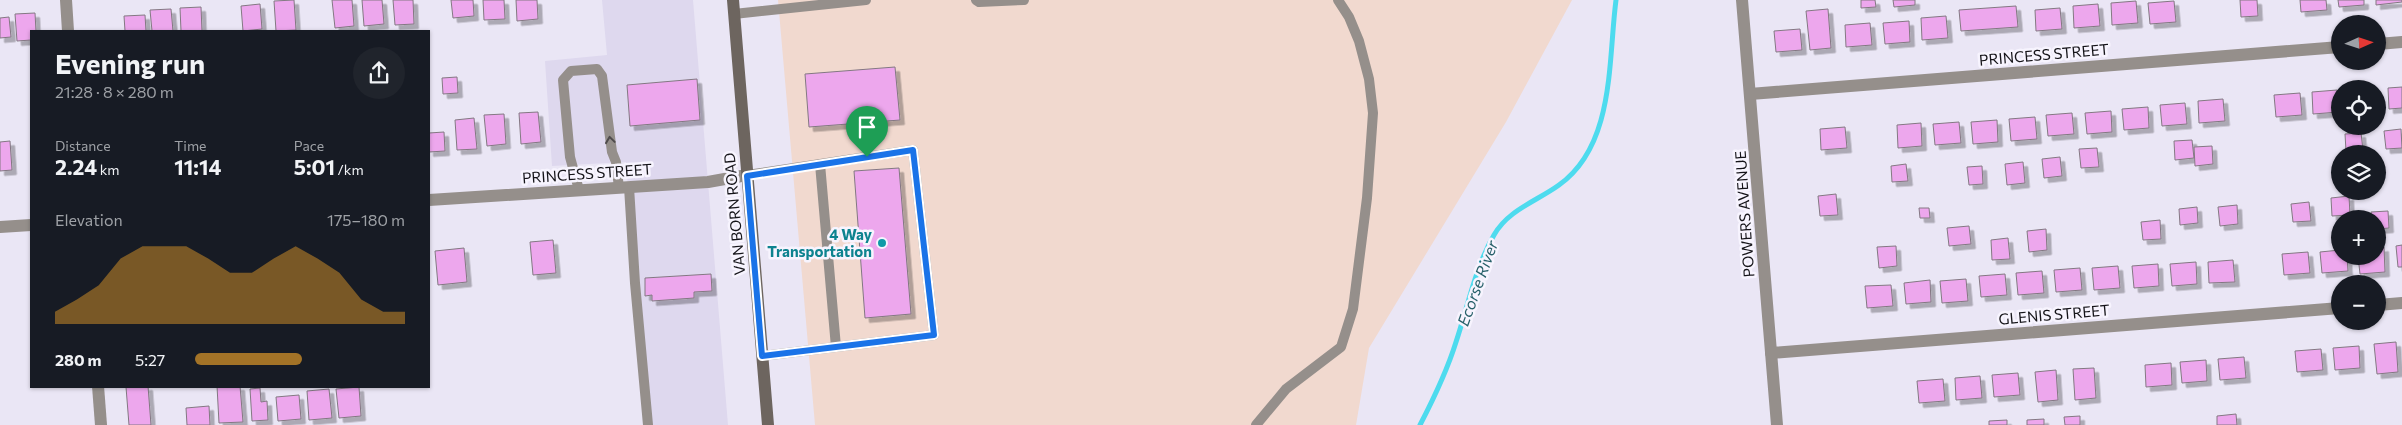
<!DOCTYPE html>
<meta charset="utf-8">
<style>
body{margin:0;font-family:Commissioner,sans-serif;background:#20242c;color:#f1f3f6;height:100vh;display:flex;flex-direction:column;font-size:19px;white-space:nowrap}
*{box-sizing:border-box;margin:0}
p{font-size:16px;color:#9ea1a6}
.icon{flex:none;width:28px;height:28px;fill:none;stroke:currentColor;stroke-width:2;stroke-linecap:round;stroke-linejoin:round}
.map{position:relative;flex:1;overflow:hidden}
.panel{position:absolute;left:30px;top:30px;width:400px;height:358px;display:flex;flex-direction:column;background:#171b24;border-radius:0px;box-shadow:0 1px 4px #0004}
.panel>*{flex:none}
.needle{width:32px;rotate:87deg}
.controls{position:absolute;left:2331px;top:15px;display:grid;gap:10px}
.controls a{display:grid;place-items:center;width:55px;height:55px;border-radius:50%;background:#171b24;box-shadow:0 1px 4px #0004;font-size:25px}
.pin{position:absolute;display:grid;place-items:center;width:42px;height:42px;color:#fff;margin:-51px -21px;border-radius:50% 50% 50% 0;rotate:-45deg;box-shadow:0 0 5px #0007}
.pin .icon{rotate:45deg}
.round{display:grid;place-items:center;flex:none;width:52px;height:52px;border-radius:26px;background:#20242c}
.headline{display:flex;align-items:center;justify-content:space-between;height:85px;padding:0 25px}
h1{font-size:28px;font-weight:700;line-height:38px}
.metrics{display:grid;grid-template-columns:repeat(3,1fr);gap:8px;height:85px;padding:5px 25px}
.metrics div{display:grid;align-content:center}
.metrics b{font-size:21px;font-weight:700}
.metrics small{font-size:14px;font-weight:400}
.metrics p{font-size:14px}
.chart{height:140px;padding:10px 25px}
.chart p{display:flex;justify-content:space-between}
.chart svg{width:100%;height:90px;margin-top:5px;fill:#a37327;opacity:.7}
ul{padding:0 25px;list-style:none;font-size:16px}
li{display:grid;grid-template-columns:80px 60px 1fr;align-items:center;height:38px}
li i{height:12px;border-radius:6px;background:#a37327}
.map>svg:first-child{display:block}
</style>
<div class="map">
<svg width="2402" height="425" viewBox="0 0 2402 425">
<defs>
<filter id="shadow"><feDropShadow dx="4.5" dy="4.5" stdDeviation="0" flood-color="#0004"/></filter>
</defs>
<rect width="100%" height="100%" fill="#eae6f5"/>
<polygon fill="#ded8ee" points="602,0 693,0 728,425 646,425 626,162 552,166 545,61 607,55"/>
<polygon fill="#f1d9cf" points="778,0 1572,0 1506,122 1369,348 1356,425 815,425"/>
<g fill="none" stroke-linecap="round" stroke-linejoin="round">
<path stroke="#4ddbee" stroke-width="5" d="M1420,425C1434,398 1447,371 1456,342C1468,306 1475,268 1494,235C1508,210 1537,201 1559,185C1615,145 1608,61 1616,0"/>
</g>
<g fill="#eda7ed" stroke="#837882" filter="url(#shadow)">
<polygon points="294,0 296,30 276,31 274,1"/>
<polygon points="332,0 352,0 354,26 335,28"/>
<polygon points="362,0 382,0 384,24 364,26"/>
<polygon points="393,0 413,0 414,24 395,25"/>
<polygon points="451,0 473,0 474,16 453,18"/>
<polygon points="483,0 504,0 505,19 484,20"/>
<polygon points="516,0 537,0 538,19 517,21"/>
<polygon points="1861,0 1875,0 1876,7 1861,8"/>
<polygon points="1893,0 1915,0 1915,5 1894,7"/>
<polygon points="2240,0 2257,0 2258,16 2241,17"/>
<polygon points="2300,0 2326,0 2327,10 2301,12"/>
<polygon points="2338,0 2364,0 2364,5 2339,7"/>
<polygon points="2376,0 2402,0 2402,2 2376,5"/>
<polygon points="2136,1 2138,23 2112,25 2111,3"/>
<polygon points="2174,1 2176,22 2150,24 2148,3"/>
<polygon points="260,4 262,29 243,31 241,6"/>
<polygon points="2098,4 2100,26 2074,28 2073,6"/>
<polygon points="2016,6 2018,27 1961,31 1959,10"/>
<polygon points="201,7 202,31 181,31 180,8"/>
<polygon points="2060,8 2062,29 2036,31 2035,10"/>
<polygon points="171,9 173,31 152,31 150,10"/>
<polygon points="1828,9 1831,48 1810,50 1806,11"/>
<polygon points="35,13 36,31 31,31 31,40 17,41 15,14"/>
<polygon points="145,15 146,31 125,31 124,16"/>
<polygon points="1946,16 1948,38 1922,40 1921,18"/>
<polygon points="9,17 11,37 0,38 0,18"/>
<polygon points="1909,21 1910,42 1885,44 1883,23"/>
<polygon points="1870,23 1872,45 1846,47 1845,25"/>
<polygon points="1800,29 1802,50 1776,52 1774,31"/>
<polygon points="895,67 900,120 809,127 805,74"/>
<polygon points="457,77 458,93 443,94 442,78"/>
<polygon points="697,79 700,120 630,126 627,85"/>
<polygon points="2402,87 2402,108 2389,109 2388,88"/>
<polygon points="2337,90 2339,112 2313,114 2312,92"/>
<polygon points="2300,93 2302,115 2276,117 2274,95"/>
<polygon points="2223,99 2225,121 2199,123 2198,101"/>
<polygon points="2185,103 2187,124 2162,126 2160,105"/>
<polygon points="2148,107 2149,128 2124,130 2122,109"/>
<polygon points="2111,111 2112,132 2087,134 2085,113"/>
<polygon points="538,112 541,142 521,144 519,113"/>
<polygon points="2072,113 2074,134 2048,136 2046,115"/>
<polygon points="504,114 506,144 487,146 484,115"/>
<polygon points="2035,117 2037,139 2011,141 2009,119"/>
<polygon points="474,118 477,149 457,150 455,120"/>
<polygon points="1997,120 1998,142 1973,144 1971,122"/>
<polygon points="1959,122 1961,143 1935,145 1933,124"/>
<polygon points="1921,123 1922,146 1898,148 1897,125"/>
<polygon points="1845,127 1847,148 1821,150 1820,129"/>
<polygon points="2401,129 2402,148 2386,149 2384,131"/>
<polygon points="444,132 445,151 429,152 429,133"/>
<polygon points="2361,133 2363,150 2346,151 2345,134"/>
<polygon points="2192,140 2194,158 2175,160 2174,141"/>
<polygon points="10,141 12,170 0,171 0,142"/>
<polygon points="2212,146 2213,164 2195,166 2194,147"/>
<polygon points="2097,148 2099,167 2081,168 2079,149"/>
<polygon points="2060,157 2062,176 2044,178 2042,159"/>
<polygon points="2023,162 2025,183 2007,185 2005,164"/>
<polygon points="1906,164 1908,181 1892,182 1891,166"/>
<polygon points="1982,166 1983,184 1969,185 1967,167"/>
<polygon points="899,168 911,314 865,318 854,171"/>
<polygon points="1836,194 1838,215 1820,216 1818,196"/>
<polygon points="2349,196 2350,215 2332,216 2331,198"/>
<polygon points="2309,202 2311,221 2293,222 2291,204"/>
<polygon points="2237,205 2238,224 2220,226 2218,207"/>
<polygon points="2197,207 2198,223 2180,225 2179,209"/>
<polygon points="1919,208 1929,208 1930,218 1920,218"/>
<polygon points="2388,211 2389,228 2378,229 2378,219 2372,219 2371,212"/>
<polygon points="2160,220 2161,239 2143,240 2141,222"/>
<polygon points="1969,226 1971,244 1949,246 1947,228"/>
<polygon points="2046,229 2047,250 2029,252 2027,231"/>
<polygon points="2378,237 2378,248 2384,247 2385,272 2360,274 2358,256 2378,256"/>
<polygon points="2008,238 2010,259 1992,260 1991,240"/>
<polygon points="553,240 556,273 533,275 530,242"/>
<polygon points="2402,245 2402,267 2398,267 2396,246"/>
<polygon points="1896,246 1897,266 1879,268 1877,247"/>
<polygon points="464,248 467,282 438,285 435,251"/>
<polygon points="2340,250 2340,256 2347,256 2348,271 2322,273 2320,252"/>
<polygon points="2308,252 2310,273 2284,275 2282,254"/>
<polygon points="2233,260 2235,282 2209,283 2208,262"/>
<polygon points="2196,262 2197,284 2172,286 2170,264"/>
<polygon points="2158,264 2159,286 2134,288 2132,266"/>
<polygon points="2118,266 2120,288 2094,290 2092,268"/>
<polygon points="2080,268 2082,290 2056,292 2054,270"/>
<polygon points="2042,271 2044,293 2018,295 2016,273"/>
<polygon points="711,274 712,291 694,292 694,298 652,301 652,295 645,296 645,278"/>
<polygon points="2005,274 2007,295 1981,297 1979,276"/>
<polygon points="1966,279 1968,301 1942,303 1940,281"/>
<polygon points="1930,280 1931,302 1906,304 1904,283"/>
<polygon points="1891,285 1893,306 1867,308 1865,286"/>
<polygon points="2396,342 2398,372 2377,374 2374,344"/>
<polygon points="2359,346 2360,368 2335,370 2333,348"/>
<polygon points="2321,349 2323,370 2297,372 2295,351"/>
<polygon points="2244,357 2246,378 2220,380 2218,359"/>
<polygon points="2206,360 2207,381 2182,383 2180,362"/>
<polygon points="2171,363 2172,385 2146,387 2145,365"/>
<polygon points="2094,368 2096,398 2075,400 2073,369"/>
<polygon points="2056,370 2058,400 2038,402 2035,372"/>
<polygon points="2018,373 2020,395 1994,397 1992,375"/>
<polygon points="1980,376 1982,398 1956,400 1955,378"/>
<polygon points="1943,379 1945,401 1919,403 1917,381"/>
<polygon points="148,386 151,425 129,425 126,387"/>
<polygon points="217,386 240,386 243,422 219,423"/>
<polygon points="359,387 361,416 339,418 336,389"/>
<polygon points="260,388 261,402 267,401 268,420 252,421 250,389"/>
<polygon points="329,389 332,418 309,420 307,391"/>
<polygon points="299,395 301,419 278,421 276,397"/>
<polygon points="209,406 210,425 187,425 186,408"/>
<polygon points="2236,414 2237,425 2217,425 2217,416"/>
<polygon points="2080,416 2080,425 2065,425 2064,417"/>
<polygon points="2044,419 2044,425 2027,425 2027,420"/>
<polygon points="2007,420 2007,425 1989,425 1989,421"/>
</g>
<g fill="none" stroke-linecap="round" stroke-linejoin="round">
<g stroke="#958f8b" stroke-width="10">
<polyline points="976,0 979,2 1024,0"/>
<polyline points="734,14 866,0"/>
<polyline points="820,164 836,347"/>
<polyline points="747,175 913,150 934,335 762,356"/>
<polyline points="629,187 635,283 648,425"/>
<polyline points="579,190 570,157 563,80 571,71 597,69 602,76 612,152 616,162 619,188"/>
<polyline points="1256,425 1286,389 1341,347 1353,309 1367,198 1373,113 1369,79 1359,41 1349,17 1338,0"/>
</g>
<g stroke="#958f8b" stroke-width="12">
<polyline points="66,0 68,31"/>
<polyline points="1742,0 1777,425"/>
<polyline points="2378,44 2402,42"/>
<polyline points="1750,94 2340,47"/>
<polyline points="429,200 708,182 747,175"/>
<polyline points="0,227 31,225"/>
<polyline points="2378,305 2402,303"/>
<polyline points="1771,353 2340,308"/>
<polyline points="98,386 101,425"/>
</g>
<polyline stroke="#6d655f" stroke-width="12" points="733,0 768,425"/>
</g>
<defs><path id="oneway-chevron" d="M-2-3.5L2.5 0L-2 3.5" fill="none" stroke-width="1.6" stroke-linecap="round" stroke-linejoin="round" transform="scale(1.25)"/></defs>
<use stroke="#4f4b4c" href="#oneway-chevron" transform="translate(610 140) rotate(-98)"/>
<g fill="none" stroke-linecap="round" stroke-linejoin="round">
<defs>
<polygon id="route" points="913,150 934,335 762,356 747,176"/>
</defs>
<use href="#route" stroke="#fff" stroke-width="10"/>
<use href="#route" stroke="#1a73e8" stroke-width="6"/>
</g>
<circle fill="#0f9aa8" stroke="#f7f4fe" stroke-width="2" cx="882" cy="243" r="5"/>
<g text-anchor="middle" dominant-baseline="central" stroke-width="5" stroke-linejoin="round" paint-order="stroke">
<g font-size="15" fill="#151419" stroke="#f7f4fe">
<text transform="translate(2044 54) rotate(-5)">PRINCESS STREET</text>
<text transform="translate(587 173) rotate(-4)">PRINCESS STREET</text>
<text transform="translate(734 214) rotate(-95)">VAN BORN ROAD</text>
<text transform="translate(1744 214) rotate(-94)">POWERS AVENUE</text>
<text transform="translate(2054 314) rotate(-5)">GLENIS STREET</text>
</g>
<g font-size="15" font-weight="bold" fill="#0d838f" stroke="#f7f4fe" text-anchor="end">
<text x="872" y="234">4 Way<tspan x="872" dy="17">Transportation</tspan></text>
</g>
<g font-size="16" font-style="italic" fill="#28616a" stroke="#f7f4fe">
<text transform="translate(1477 283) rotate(-70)">Ecorse River</text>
</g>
</g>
</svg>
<div class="controls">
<a><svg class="needle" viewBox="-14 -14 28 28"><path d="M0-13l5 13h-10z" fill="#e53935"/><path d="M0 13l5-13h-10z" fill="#9ea1a6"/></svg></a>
<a><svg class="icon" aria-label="locate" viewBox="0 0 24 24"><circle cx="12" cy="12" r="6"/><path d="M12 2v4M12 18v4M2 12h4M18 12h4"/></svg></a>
<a><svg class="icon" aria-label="layers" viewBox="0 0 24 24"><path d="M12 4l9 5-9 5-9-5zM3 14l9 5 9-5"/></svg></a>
<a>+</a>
<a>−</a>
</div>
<div class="pin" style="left:867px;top:157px;background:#1e9e55"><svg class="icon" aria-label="arrive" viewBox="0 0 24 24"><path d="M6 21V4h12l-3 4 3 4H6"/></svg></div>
<section class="panel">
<div class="headline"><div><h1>Evening run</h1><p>21:28 · 8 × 280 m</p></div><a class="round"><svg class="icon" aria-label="share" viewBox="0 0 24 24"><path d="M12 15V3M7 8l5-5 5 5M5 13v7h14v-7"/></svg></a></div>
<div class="metrics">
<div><p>Distance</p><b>2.24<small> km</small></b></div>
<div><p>Time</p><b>11:14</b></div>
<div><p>Pace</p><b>5:01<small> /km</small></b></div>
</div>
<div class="chart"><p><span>Elevation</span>175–180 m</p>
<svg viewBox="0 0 160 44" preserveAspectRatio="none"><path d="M0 44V38L10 32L20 25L30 12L40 6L50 6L60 6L70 12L80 19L90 19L100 12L110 6L120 12L130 19L140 32L150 38L160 38V44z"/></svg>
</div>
<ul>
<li><b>280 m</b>5:27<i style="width:51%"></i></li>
</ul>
</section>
</div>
